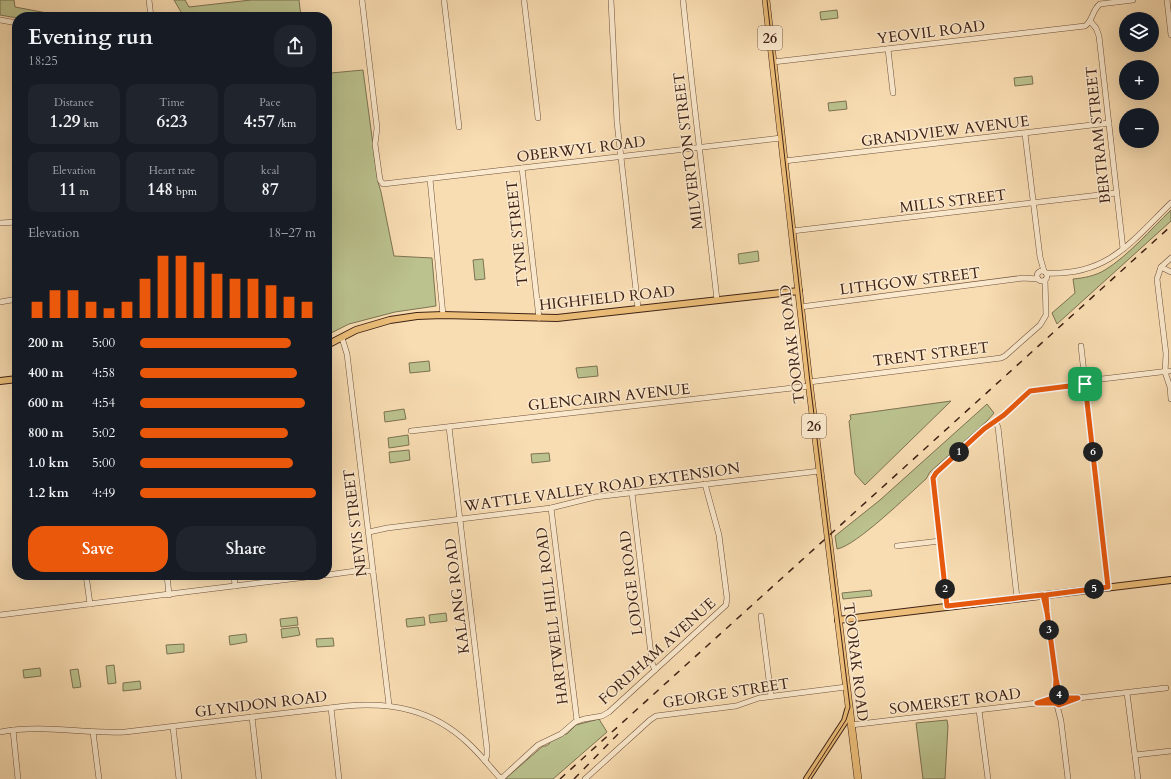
<!DOCTYPE html>
<meta charset="utf-8">
<style>
body{margin:0;font-family:Cardo,serif;background:#20242c;color:#f1f3f6;height:100vh;display:flex;flex-direction:column;font-size:15px;white-space:nowrap}
*{box-sizing:border-box;margin:0}
p{font-size:13px;color:#9ea1a6}
.icon{flex:none;width:22px;height:22px;fill:none;stroke:currentColor;stroke-width:2;stroke-linecap:round;stroke-linejoin:round}
.map{position:relative;flex:1;overflow:hidden}
.details{position:absolute;left:12px;top:12px;width:320px;height:568px;display:flex;flex-direction:column;background:#171b24;border-radius:16px;box-shadow:0 4px 16px #0002}
.details>*{flex:none}
.fabs{position:absolute;left:1119px;top:12px;display:grid;gap:8px}
.fabs a{display:grid;place-items:center;width:40px;height:40px;border-radius:50%;background:#171b24;box-shadow:0 4px 16px #0002;font-size:20px}
.pin{position:absolute;display:grid;place-items:center;width:34px;height:34px;color:#fff;margin:-17px;border-radius:8px;box-shadow:0 2px 6px #0006}
.km{position:absolute;width:20px;height:20px;margin:-10px;border-radius:50%;background:#222;color:#fff;font-size:11px;line-height:20px;text-align:center}
.round{display:grid;place-items:center;flex:none;width:42px;height:42px;border-radius:16px;background:#20242c}
.headline{display:flex;align-items:center;justify-content:space-between;height:68px;padding:0 16px}
h1{font-size:22px;font-weight:700;line-height:30px}
.stats{display:grid;grid-template-columns:repeat(3,1fr);gap:6px;height:68px;padding:4px 16px}
.stats div{display:grid;align-content:center;border-radius:10px;background:#20242c;text-align:center}
.stats b{font-size:17px;font-weight:700}
.stats small{font-size:11px;font-weight:400}
.stats p{font-size:11px}
.chart{height:112px;padding:8px 16px}
.chart p{display:flex;justify-content:space-between}
.chart svg{width:100%;height:72px;margin-top:4px;stroke:#ea580c;stroke-width:6}
.cta{display:flex;gap:8px;margin-top:auto;padding:8px 16px}
.cta a{flex:1;height:46px;border-radius:16px;background:#ea580c;color:#fff;font-size:16px;font-weight:700;line-height:46px;text-align:center}
.cta a+a{background:#20242c;color:#f1f3f6}
ul{padding:0 16px;list-style:none;font-size:13px}
li{display:grid;grid-template-columns:64px 48px 1fr;align-items:center;height:30px}
li i{height:10px;border-radius:5px;background:#ea580c}
.map>svg:first-child{display:block}
</style>
<div class="map">
<svg width="1171" height="779" viewBox="0 0 1171 779">
<rect width="100%" height="100%" fill="#f9ddb2"/>
<filter id="stains"><feTurbulence type="fractalNoise" baseFrequency=".005" numOctaves="4"/><feColorMatrix values="0 0 0 0 .2 0 0 0 0 .09 0 0 0 0 .02 0 0 0 .5 -.17"/></filter>
<radialGradient id="worn" r=".72"><stop offset=".6" stop-color="#630" stop-opacity="0"/><stop offset="1" stop-color="#630" stop-opacity=".3"/></radialGradient>
<g fill="#bbc28e" stroke="#7d7252">
<polygon points="0,0 14,0 15,7 68,17 17,17 17,18 0,15"/>
<polygon points="174,0 185,0 189,7 251,0 299,0 301,17 184,17"/>
<polygon points="837,10 838,18 821,20 820,12"/>
<polygon points="327,51 331,73 363,70 378,182 381,192 394,256 432,258 436,306 395,312 349,324 327,335"/>
<polygon points="1032,76 1033,84 1015,86 1014,78"/>
<polygon points="846,101 847,109 829,111 828,103"/>
<path d="M1171,210V221L1057,324L1052,313L1075,293L1073,279C1084,278 1095,276 1105,270C1128,256 1151,229 1171,210Z"/>
<polygon points="758,251 759,261 739,264 738,254"/>
<polygon points="483,259 485,279 475,280 473,260"/>
<polygon points="429,361 430,371 410,373 409,363"/>
<polygon points="597,366 598,376 578,378 576,368"/>
<polygon points="951,401 865,485 855,474 849,421 851,419 850,415"/>
<path d="M987,404L994,413L987,421L930,472L926,479C909,494 856,546 837,549L835,536L880,500Z"/>
<polygon points="404,409 406,419 385,422 384,412"/>
<polygon points="408,435 409,445 389,448 388,438"/>
<polygon points="409,450 410,460 390,463 389,452"/>
<polygon points="549,453 550,461 532,463 531,454"/>
<polygon points="871,590 872,596 843,599 842,593"/>
<polygon points="446,613 447,621 430,623 429,615"/>
<polygon points="297,617 298,625 281,627 280,619"/>
<polygon points="424,617 425,625 407,627 406,619"/>
<polygon points="298,627 300,635 282,638 281,629"/>
<polygon points="246,634 247,642 230,645 229,636"/>
<polygon points="333,638 334,646 317,647 316,639"/>
<polygon points="184,644 184,652 167,654 166,645"/>
<polygon points="114,665 116,683 108,684 106,666"/>
<polygon points="40,668 41,676 24,678 23,670"/>
<polygon points="78,669 81,687 73,688 70,670"/>
<polygon points="140,681 141,689 123,691 123,683"/>
<polygon points="599,719 607,732 553,779 505,779 543,746 546,746 549,744 550,742 564,734 567,734 576,725"/>
<polygon points="947,720 948,726 945,779 923,779 916,723"/>
</g>
<g fill="none" stroke-linecap="round" stroke-linejoin="round">
<defs>
<g id="minor">
<polyline points="149,0 151,17"/>
<polyline points="362,0 377,128 375,144 380,180 383,184 781,138"/>
<polyline points="444,0 459,127"/>
<polyline points="524,0 538,118"/>
<polyline points="611,0 617,122 638,308"/>
<path d="M683,0C693,100 706,200 717,300"/>
<polyline points="1167,0 1171,35"/>
<polyline points="0,20 17,23"/>
<polyline points="1090,21 1096,28 1099,36 1123,249"/>
<polyline points="888,49 893,93"/>
<path d="M773,62L1085,26C1093,21 1092,10 1100,4L1133,0"/>
<polyline points="1025,134 1040,257 1044,271"/>
<polyline points="784,161 1109,123"/>
<polyline points="522,168 539,318"/>
<polyline points="430,179 443,315"/>
<polyline points="0,223 17,222"/>
<polyline points="792,231 1116,193"/>
<polyline points="1171,258 1161,267 1157,279 1166,354 1165,372 1170,387 1171,399"/>
<polyline points="1161,267 1171,272"/>
<circle cx="1042" cy="276" r="5"/>
<path d="M1046,273C1108,276 1131,242 1171,203"/>
<polyline points="0,302 17,299"/>
<polyline points="800,307 1023,278 1038,279"/>
<polyline points="342,338 347,354 389,705"/>
<polyline points="1081,346 1108,587"/>
<polyline points="1085,381 1169,371"/>
<polyline points="809,382 1001,358 1005,356 1040,325 1046,315 1045,280"/>
<polyline points="995,421 998,427 1017,598"/>
<polyline points="449,427 487,749 487,755 485,761"/>
<polyline points="411,431 810,386"/>
<polyline points="632,493 652,663 655,670"/>
<polyline points="551,508 577,721"/>
<polyline points="369,532 387,528 551,508 595,497 820,471"/>
<polyline points="897,546 940,541"/>
<polyline points="86,575 90,604"/>
<polyline points="167,575 169,595"/>
<polyline points="234,575 235,586"/>
<polyline points="327,575 356,571 373,571"/>
<polyline points="1043,595 1047,612 1056,679 1060,696"/>
<polyline points="947,606 933,479 934,474 984,429 1004,415 1031,391 1085,384"/>
<polyline points="0,615 323,575"/>
<polyline points="761,616 771,696"/>
<polyline points="1127,693 1138,779"/>
<circle cx="1058" cy="700" r="4.5"/>
<polyline points="1062,698 1078,698 1166,688"/>
<polyline points="1057,705 1061,721 1068,779"/>
<polyline points="331,708 339,779"/>
<polyline points="979,710 988,779"/>
<polyline points="252,717 259,779"/>
<polyline points="851,725 1037,703 1055,703"/>
<polyline points="173,727 179,779"/>
<polyline points="13,730 18,779"/>
<path d="M0,732C44,724 82,734 125,732L346,706C393,702 433,710 468,743C480,754 490,767 501,779L538,745L561,734L575,722L584,719L602,716L609,712L726,605L727,598L719,535L705,484"/>
<polyline points="93,732 99,779"/>
<polyline points="1135,755 1171,751"/>
<polyline points="585,779 650,720 656,716 736,706 759,698 846,687"/>
</g>
<g id="major">
<polyline points="327,345 356,330 390,320 417,316 443,315 557,318 799,291"/>
<polyline points="0,381 17,379"/>
<polyline points="838,620 1171,580"/>
<polyline points="807,779 845,721 848,710"/>
</g>
<polyline id="highway" points="766,0 809,382 858,779"/>
</defs>
<use href="#minor" stroke="#6e513d" stroke-width="6"/>
<use href="#major" stroke="#3f2216" stroke-width="8"/>
<use href="#highway" stroke="#3f2216" stroke-width="8"/>
<use href="#minor" stroke="#fbe9cd" stroke-width="5"/>
<use href="#major" stroke="#ecbe79" stroke-width="6"/>
<use href="#highway" stroke="#ecbe79" stroke-width="7"/>
<polyline stroke="#3f2216" stroke-width="1" points="767,0 810,382 850,707 846,720 808,779"/>
<g stroke="#3f2216" stroke-width="1.5" stroke-dasharray="7 7" stroke-linecap="butt">
<polyline points="560,779 1171,226"/>
<polyline points="574,779 618,734"/>
</g>
</g>
<g fill="none" stroke-linecap="round" stroke-linejoin="round">
<defs>
<polyline id="route" points="1085,384 1030,391 1004,415 984,429 936,473 933,478 947,606 1043,595 1047,612 1056,679 1055,697 1037,703 1055,703 1059,705 1078,698 1062,698 1060,696 1056,679 1047,612 1046,595 1108,587 1085,384"/>
</defs>
<use href="#route" stroke="#fff" stroke-width="8"/>
<use href="#route" stroke="#ea580c" stroke-width="5"/>
</g>
<g text-anchor="middle" dominant-baseline="central" stroke-width="3" stroke-linejoin="round" paint-order="stroke">
<g fill="#fbe9cd" stroke="#775e4d" stroke-width="1">
<rect x="758" y="26" width="24" height="24" rx="3"/>
<rect x="802" y="414" width="24" height="24" rx="3"/>
</g>
<g font-size="14" font-weight="bold" fill="#3f2216">
<text x="770" y="38">26</text>
<text x="814" y="426">26</text>
</g>
<g font-size="15" fill="#3f2216" stroke="#fbe9cd">
<text transform="translate(931 32) rotate(-7)">YEOVIL ROAD</text>
<text transform="translate(945 131) rotate(-7)">GRANDVIEW AVENUE</text>
<text transform="translate(1098 135) rotate(-96)">BERTRAM STREET</text>
<text transform="translate(581 149) rotate(-7)">OBERWYL ROAD</text>
<text transform="translate(688 151) rotate(-97)">MILVERTON STREET</text>
<text transform="translate(953 201) rotate(-7)">MILLS STREET</text>
<text transform="translate(517 233) rotate(-96)">TYNE STREET</text>
<text transform="translate(910 281) rotate(-7)">LITHGOW STREET</text>
<text transform="translate(607 298) rotate(-6)">HIGHFIELD ROAD</text>
<text transform="translate(792 344) rotate(-97)">TOORAK ROAD</text>
<text transform="translate(931 354) rotate(-7)">TRENT STREET</text>
<text transform="translate(609 397) rotate(-6)">GLENCAIRN AVENUE</text>
<text transform="translate(602 487) rotate(-8)">WATTLE VALLEY ROAD EXTENSION</text>
<text transform="translate(355 523) rotate(-97)">NEVIS STREET</text>
<text transform="translate(631 583) rotate(-97)">LODGE ROAD</text>
<text transform="translate(457 596) rotate(-97)">KALANG ROAD</text>
<text transform="translate(552 616) rotate(-97)">HARTWELL HILL ROAD</text>
<text transform="translate(657 651) rotate(-42)">FORDHAM AVENUE</text>
<text transform="translate(856 662) rotate(83)">TOORAK ROAD</text>
<text transform="translate(726 693) rotate(-9)">GEORGE STREET</text>
<text transform="translate(955 701) rotate(-7)">SOMERSET ROAD</text>
<text transform="translate(261 704) rotate(-7)">GLYNDON ROAD</text>
</g>
</g>
<rect width="100%" height="100%" filter="url(#stains)"/>
<rect width="100%" height="100%" fill="url(#worn)"/>
</svg>
<div class="fabs">
<a><svg class="icon" aria-label="layers" viewBox="0 0 24 24"><path d="M12 4l9 5-9 5-9-5zM3 14l9 5 9-5"/></svg></a>
<a>+</a>
<a>−</a>
</div>
<div class="pin" style="left:1085px;top:384px;background:#1e9e55"><svg class="icon" aria-label="arrive" viewBox="0 0 24 24"><path d="M6 21V4h12l-3 4 3 4H6"/></svg></div>
<b class="km" style="left:959px;top:452px">1</b>
<b class="km" style="left:945px;top:589px">2</b>
<b class="km" style="left:1049px;top:630px">3</b>
<b class="km" style="left:1059px;top:695px">4</b>
<b class="km" style="left:1094px;top:589px">5</b>
<b class="km" style="left:1093px;top:452px">6</b>
<section class="details">
<div class="headline"><div><h1>Evening run</h1><p>18:25</p></div><a class="round"><svg class="icon" aria-label="share" viewBox="0 0 24 24"><path d="M12 15V3M7 8l5-5 5 5M5 13v7h14v-7"/></svg></a></div>
<div class="stats">
<div><p>Distance</p><b>1.29<small> km</small></b></div>
<div><p>Time</p><b>6:23</b></div>
<div><p>Pace</p><b>4:57<small> /km</small></b></div>
</div>
<div class="stats">
<div><p>Elevation</p><b>11<small> m</small></b></div>
<div><p>Heart rate</p><b>148<small> bpm</small></b></div>
<div><p>kcal</p><b>87</b></div>
</div>
<div class="chart"><p><span>Elevation</span>18–27 m</p>
<svg viewBox="0 0 160 44" preserveAspectRatio="none"><path d="M5 44V34M15 44V27M25 44V27M35 44V34M45 44V38M55 44V34M65 44V20M75 44V6M85 44V6M95 44V10M105 44V17M115 44V20M125 44V20M135 44V24M145 44V31M155 44V34"/></svg>
</div>
<ul>
<li><b>200 m</b>5:00<i style="width:86%"></i></li>
<li><b>400 m</b>4:58<i style="width:89%"></i></li>
<li><b>600 m</b>4:54<i style="width:94%"></i></li>
<li><b>800 m</b>5:02<i style="width:84%"></i></li>
<li><b>1.0 km</b>5:00<i style="width:87%"></i></li>
<li><b>1.2 km</b>4:49<i style="width:100%"></i></li>
</ul>
<div class="cta"><a>Save</a><a>Share</a></div>
</section>
</div>
